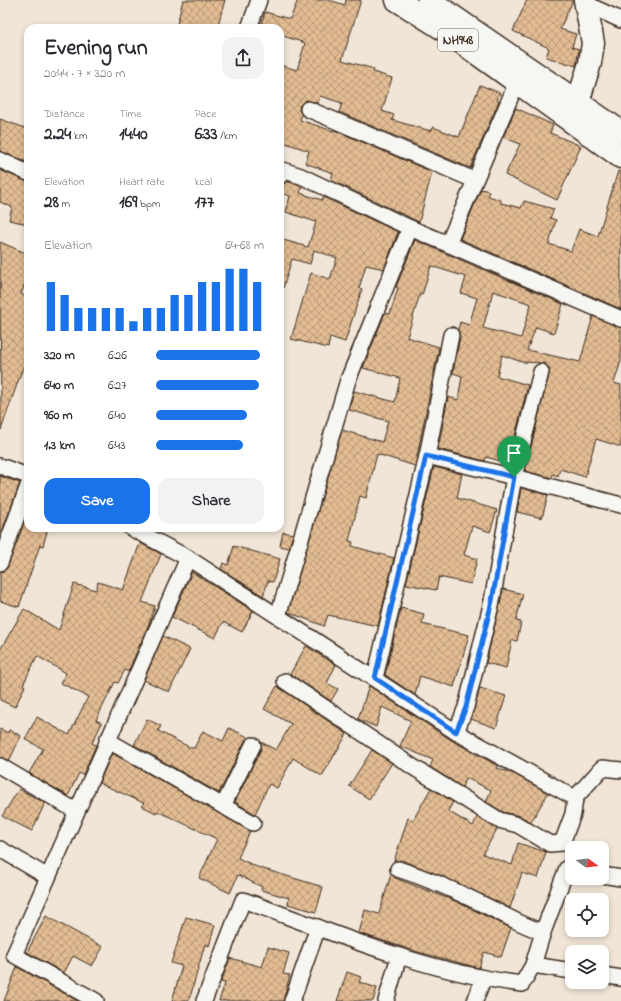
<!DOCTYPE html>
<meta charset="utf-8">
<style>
body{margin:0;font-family:"Indie Flower",sans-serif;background:#f2f2f3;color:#2b2b33;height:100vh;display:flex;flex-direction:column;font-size:15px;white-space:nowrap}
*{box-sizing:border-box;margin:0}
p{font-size:13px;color:#7c7c81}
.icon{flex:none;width:22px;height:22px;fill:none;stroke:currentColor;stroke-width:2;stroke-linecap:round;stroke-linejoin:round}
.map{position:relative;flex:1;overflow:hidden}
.panel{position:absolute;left:24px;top:24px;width:260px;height:508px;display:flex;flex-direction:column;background:#fff;border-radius:12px;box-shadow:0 2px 6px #0003}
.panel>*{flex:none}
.needle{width:26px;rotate:105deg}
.buttons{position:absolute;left:565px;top:841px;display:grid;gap:8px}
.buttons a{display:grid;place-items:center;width:44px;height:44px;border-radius:8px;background:#fff;box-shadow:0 2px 6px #0003;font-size:20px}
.pin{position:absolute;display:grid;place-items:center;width:34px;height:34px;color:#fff;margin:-41px -17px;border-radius:50% 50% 50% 0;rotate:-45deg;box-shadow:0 0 4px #0007}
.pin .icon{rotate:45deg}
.round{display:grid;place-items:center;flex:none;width:42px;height:42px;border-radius:12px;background:#f2f2f3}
.overview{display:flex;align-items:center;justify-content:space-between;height:68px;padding:0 20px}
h1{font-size:22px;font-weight:800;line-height:30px}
.figures{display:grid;grid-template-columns:repeat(3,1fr);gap:6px;height:68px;padding:4px 20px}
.figures div{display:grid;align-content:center}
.figures b{font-size:17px;font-weight:800}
.figures small{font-size:11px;font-weight:400}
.figures p{font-size:11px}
.chart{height:112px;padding:8px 20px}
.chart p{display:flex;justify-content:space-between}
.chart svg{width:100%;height:72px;margin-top:4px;stroke:#1a73e8;stroke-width:6}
.button{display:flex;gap:8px;margin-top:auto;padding:8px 20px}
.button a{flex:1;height:46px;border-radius:12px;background:#1a73e8;color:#fff;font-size:16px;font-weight:800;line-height:46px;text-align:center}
.button a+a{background:#f2f2f3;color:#2b2b33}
ul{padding:0 20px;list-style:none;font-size:13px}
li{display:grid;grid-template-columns:64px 48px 1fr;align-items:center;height:30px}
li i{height:10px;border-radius:5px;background:#1a73e8}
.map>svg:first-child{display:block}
</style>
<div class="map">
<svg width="621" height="1001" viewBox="0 0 621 1001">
<defs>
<pattern id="building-cross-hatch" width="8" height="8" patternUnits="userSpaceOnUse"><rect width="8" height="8" fill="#e2bc93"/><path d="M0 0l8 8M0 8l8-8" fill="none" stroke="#b89977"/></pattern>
</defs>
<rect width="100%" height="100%" fill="#f0e5d6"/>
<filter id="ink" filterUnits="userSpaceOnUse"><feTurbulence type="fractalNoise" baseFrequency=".025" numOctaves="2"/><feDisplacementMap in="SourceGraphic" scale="8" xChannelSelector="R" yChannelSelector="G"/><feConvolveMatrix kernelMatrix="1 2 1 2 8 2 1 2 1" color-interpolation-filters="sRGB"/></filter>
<g filter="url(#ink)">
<g fill="url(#building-cross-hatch)" stroke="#3b2a1e" fill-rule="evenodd">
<polygon points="183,0 225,0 217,28 176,28"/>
<polygon points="298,0 329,0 345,5 346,0 361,0 342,60 374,69 373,72 392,78 382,111 394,115 392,120 431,131 433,127 459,137 480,85 500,93 497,100 499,101 470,168 339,112 342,103 320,96 318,103 306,100 300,105 299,110 302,115 300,120 333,131 334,130 432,172 419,222 331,180 333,173 305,163 309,151 280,141 280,65 297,70 305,43 280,35 280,28 260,28 265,12 290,19"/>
<polygon points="527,0 573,0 560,29 576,34 572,47 579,49 576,66 546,57 549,48 513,31"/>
<polygon points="516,108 553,125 550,133 581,146 557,200 505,175 520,144 503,137"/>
<polygon points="0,119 28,129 28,163 0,151"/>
<polygon points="0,170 28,182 28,224 9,220 12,207 0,202"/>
<polygon points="618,171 621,171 621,309 460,239 481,189 489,191 488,196 501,200 501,203 521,208 524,201 554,209 550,218 556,220 549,244 571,251 579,229 598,236"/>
<polygon points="287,181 302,187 300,193 322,200 323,197 398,232 384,269 366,265 359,288 362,289 345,342 330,337 328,348 291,339 311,273 330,279 337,258 314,250 310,264 292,259 283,288 280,288 280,239 308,247 316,222 286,212 290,196 281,193 284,184"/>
<path d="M415,240L563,304L554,333L536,327L527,350L580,362L593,316L621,328V361L614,383L621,385V447L596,439L585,477L560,469L558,476L553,474L552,478L525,471L550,370L544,363L522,362L502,355L497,376L528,385L508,463L486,457L485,461L438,449L448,397L458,400L462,376L453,373L460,337L458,330L460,322L469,325L477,298L461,293L466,277L431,266L422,295L420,294L407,337L439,347L415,466L377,454L366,498L360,496L349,541L353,542L352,546L394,558L378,626L328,615L324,626L288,612L342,430L382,442L388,421L349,410L354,391L395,402L400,378L363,368L385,313L390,314L398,288L396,287ZM493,291L531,304L521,338L483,328Z"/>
<polygon points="0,242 28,254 28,275 21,294 28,298 28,353 1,430"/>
<polygon points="434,467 462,474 457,498 497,510 490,532 472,526 464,555 477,559 471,584 439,577 436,590 406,584"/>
<polygon points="0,476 20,483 0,537"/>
<polygon points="521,488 548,495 542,518 517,512"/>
<polygon points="28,512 28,528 48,528 43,546 40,545 19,607 0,601 0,572 5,570 8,566"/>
<polygon points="283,532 293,534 289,548 280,546"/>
<polygon points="140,543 161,554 142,602 155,606 150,621 128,672 125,670 118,683 115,682 96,720 102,723 92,743 96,745 83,775 79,773 68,796 29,773 43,749 25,739 37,717 69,735 88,697 61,683 66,673 37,656 23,685 25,686 15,707 0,700 0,650 24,609 59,630 74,584 96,590 98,582 123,590"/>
<polygon points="234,546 280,559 273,582 268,581 263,596 221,569 223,563 228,565"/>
<polygon points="192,572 253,611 242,632 223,622 215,638 172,617"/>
<polygon points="503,589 523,594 516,621 521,622 517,641 512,640 506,668 486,663"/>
<polygon points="401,608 424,614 422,624 469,635 454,687 420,676 415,695 385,675"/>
<polygon points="163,636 190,649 169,692 144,680"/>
<polygon points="306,646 336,665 327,683 338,689 331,701 290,674"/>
<polygon points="277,686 347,734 322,776 293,758 277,788 269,784 255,814 235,802 261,749 261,742 276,750 291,724 264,709"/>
<polygon points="369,686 451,740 498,766 497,768 514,774 548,793 531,822 520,816 503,812 486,802 491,790 466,778 462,787 430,767 433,760 400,746 411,721 382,707 376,727 358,719"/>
<polygon points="480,688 506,696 496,728 471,719"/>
<polygon points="147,719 161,726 158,731 191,748 194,748 203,731 223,741 229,728 248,737 245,741 219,793 134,745"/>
<polygon points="0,729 8,733 9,730 21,736 9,761 0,757"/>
<polygon points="372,750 392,763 369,799 349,786"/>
<polygon points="112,753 250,831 238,858 257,867 323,887 316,912 288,904 289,898 261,890 262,887 238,875 230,893 199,878 217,839 157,811 156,813 142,806 144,803 99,783"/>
<polygon points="431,788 453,802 448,811 473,826 477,817 497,829 483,854 512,865 518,843 546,852 538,878 522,873 510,908 442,876 401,860 394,861 408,818 413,820"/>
<polygon points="19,789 45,803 32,831 2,816"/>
<polygon points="391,874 395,878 455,901 511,928 501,957 484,952 479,968 418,952 359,933 365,910 379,914"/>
<polygon points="46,916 103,947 92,966 73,956 64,973 27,952"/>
<polygon points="186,917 215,925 209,946 205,944 189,1001 172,1001 182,966 171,963"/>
<polygon points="268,947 289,953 283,974 290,975 283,1001 219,1001 225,983 221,982 230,958 262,967"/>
<polygon points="17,967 78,1001 4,1001"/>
<polygon points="347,972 361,977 359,982 377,988 373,1001 337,1001"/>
</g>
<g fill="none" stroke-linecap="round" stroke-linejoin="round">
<defs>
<g id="street">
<polyline points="586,0 586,4 621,20"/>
<polyline points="249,28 259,0"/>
<polyline points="308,109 474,180"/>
<polyline points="0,160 28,173"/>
<polyline points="280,176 282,170 301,176 410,228"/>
<polyline points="448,244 621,319"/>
<polyline points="427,456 451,335"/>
<polyline points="0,466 28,476"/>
<polyline points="188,558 456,732 575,798 602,768 621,770"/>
<polyline points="0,563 28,486"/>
<polyline points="278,616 348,380 410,228 448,244 517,82"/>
<polyline points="375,678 427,456 514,477 621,505"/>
<polyline points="285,681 413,767 499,820 518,825 550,844 562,843 573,814 575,798"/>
<polyline points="456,732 466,707 492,601 514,477 541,372"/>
<polyline points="107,740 253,823"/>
<polyline points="0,766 76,811"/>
<polyline points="223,806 253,745"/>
<polyline points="0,849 48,877"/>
<path d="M398,869C426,878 452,889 478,902C500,912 520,925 543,932"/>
<polyline points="602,875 621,878"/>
<polyline points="533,965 543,932 567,868 572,869"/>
<polyline points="602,975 621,978"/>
<polyline points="96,1001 14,955 188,558 131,528"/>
<path d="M204,1001L243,900C334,933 425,972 522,984L533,965L572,971"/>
<polyline points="292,1001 318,927"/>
<polyline points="386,1001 399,956"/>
<polyline points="475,1001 483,979"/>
</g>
<polyline id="secondary" points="578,102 590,63 593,43 585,0"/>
<g id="highway">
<polyline points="397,0 443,29 621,157"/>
<polyline points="429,0 621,132"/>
</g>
</defs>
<use href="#street" stroke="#3b2a1e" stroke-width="18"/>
<use href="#secondary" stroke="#3b2a1e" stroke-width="25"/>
<use href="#highway" stroke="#3b2a1e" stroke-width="25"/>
<use href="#street" stroke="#f6f6f2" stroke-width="15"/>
<use href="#secondary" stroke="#f6f6f2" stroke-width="22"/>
<use href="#highway" stroke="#f6f6f2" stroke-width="22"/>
</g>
</g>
<g fill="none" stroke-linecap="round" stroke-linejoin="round" filter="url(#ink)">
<defs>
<polygon id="route" points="426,456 514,477 492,601 466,707 456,732 375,678"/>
</defs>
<use href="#route" stroke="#fff" stroke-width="8"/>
<use href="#route" stroke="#1a73e8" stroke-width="5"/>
</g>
<g text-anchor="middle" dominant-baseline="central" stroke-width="4" stroke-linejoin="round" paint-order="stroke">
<rect fill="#f6f6f2" stroke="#73675e" stroke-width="1" x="438" y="29" width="40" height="22" rx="3"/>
<g font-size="13" font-weight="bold" fill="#3b2a1e">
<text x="458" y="40">NH948</text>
</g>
</g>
</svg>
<div class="buttons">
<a><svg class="needle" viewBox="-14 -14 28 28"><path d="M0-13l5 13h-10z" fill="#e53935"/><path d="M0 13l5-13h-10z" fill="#7c7c81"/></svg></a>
<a><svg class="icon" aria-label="locate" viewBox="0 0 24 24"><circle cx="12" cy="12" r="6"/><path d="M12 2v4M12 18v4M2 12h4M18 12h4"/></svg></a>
<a><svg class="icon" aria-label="layers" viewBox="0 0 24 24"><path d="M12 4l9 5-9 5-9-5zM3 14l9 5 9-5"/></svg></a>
</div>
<div class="pin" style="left:514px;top:477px;background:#1e9e55"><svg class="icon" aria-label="arrive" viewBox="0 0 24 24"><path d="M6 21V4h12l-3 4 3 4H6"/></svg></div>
<section class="panel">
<div class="overview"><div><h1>Evening run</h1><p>20:44 · 7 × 320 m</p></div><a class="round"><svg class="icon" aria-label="share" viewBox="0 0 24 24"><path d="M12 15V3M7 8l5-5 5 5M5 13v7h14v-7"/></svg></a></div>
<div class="figures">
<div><p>Distance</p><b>2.24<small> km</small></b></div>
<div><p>Time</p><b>14:40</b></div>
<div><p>Pace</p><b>6:33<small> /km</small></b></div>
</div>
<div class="figures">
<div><p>Elevation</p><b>28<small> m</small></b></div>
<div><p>Heart rate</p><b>169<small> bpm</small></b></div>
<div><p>kcal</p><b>177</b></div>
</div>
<div class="chart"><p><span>Elevation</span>64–68 m</p>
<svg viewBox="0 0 160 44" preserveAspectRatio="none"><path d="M5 44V14M15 44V22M25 44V30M35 44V30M45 44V30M55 44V30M65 44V38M75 44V30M85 44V30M95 44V22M105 44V22M115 44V14M125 44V14M135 44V6M145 44V6M155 44V14"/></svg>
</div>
<ul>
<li><b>320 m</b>6:26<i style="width:96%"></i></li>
<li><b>640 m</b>6:27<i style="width:95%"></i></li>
<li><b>960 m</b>6:40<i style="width:84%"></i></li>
<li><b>1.3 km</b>6:43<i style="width:81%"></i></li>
</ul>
<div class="button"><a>Save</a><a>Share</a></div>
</section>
</div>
